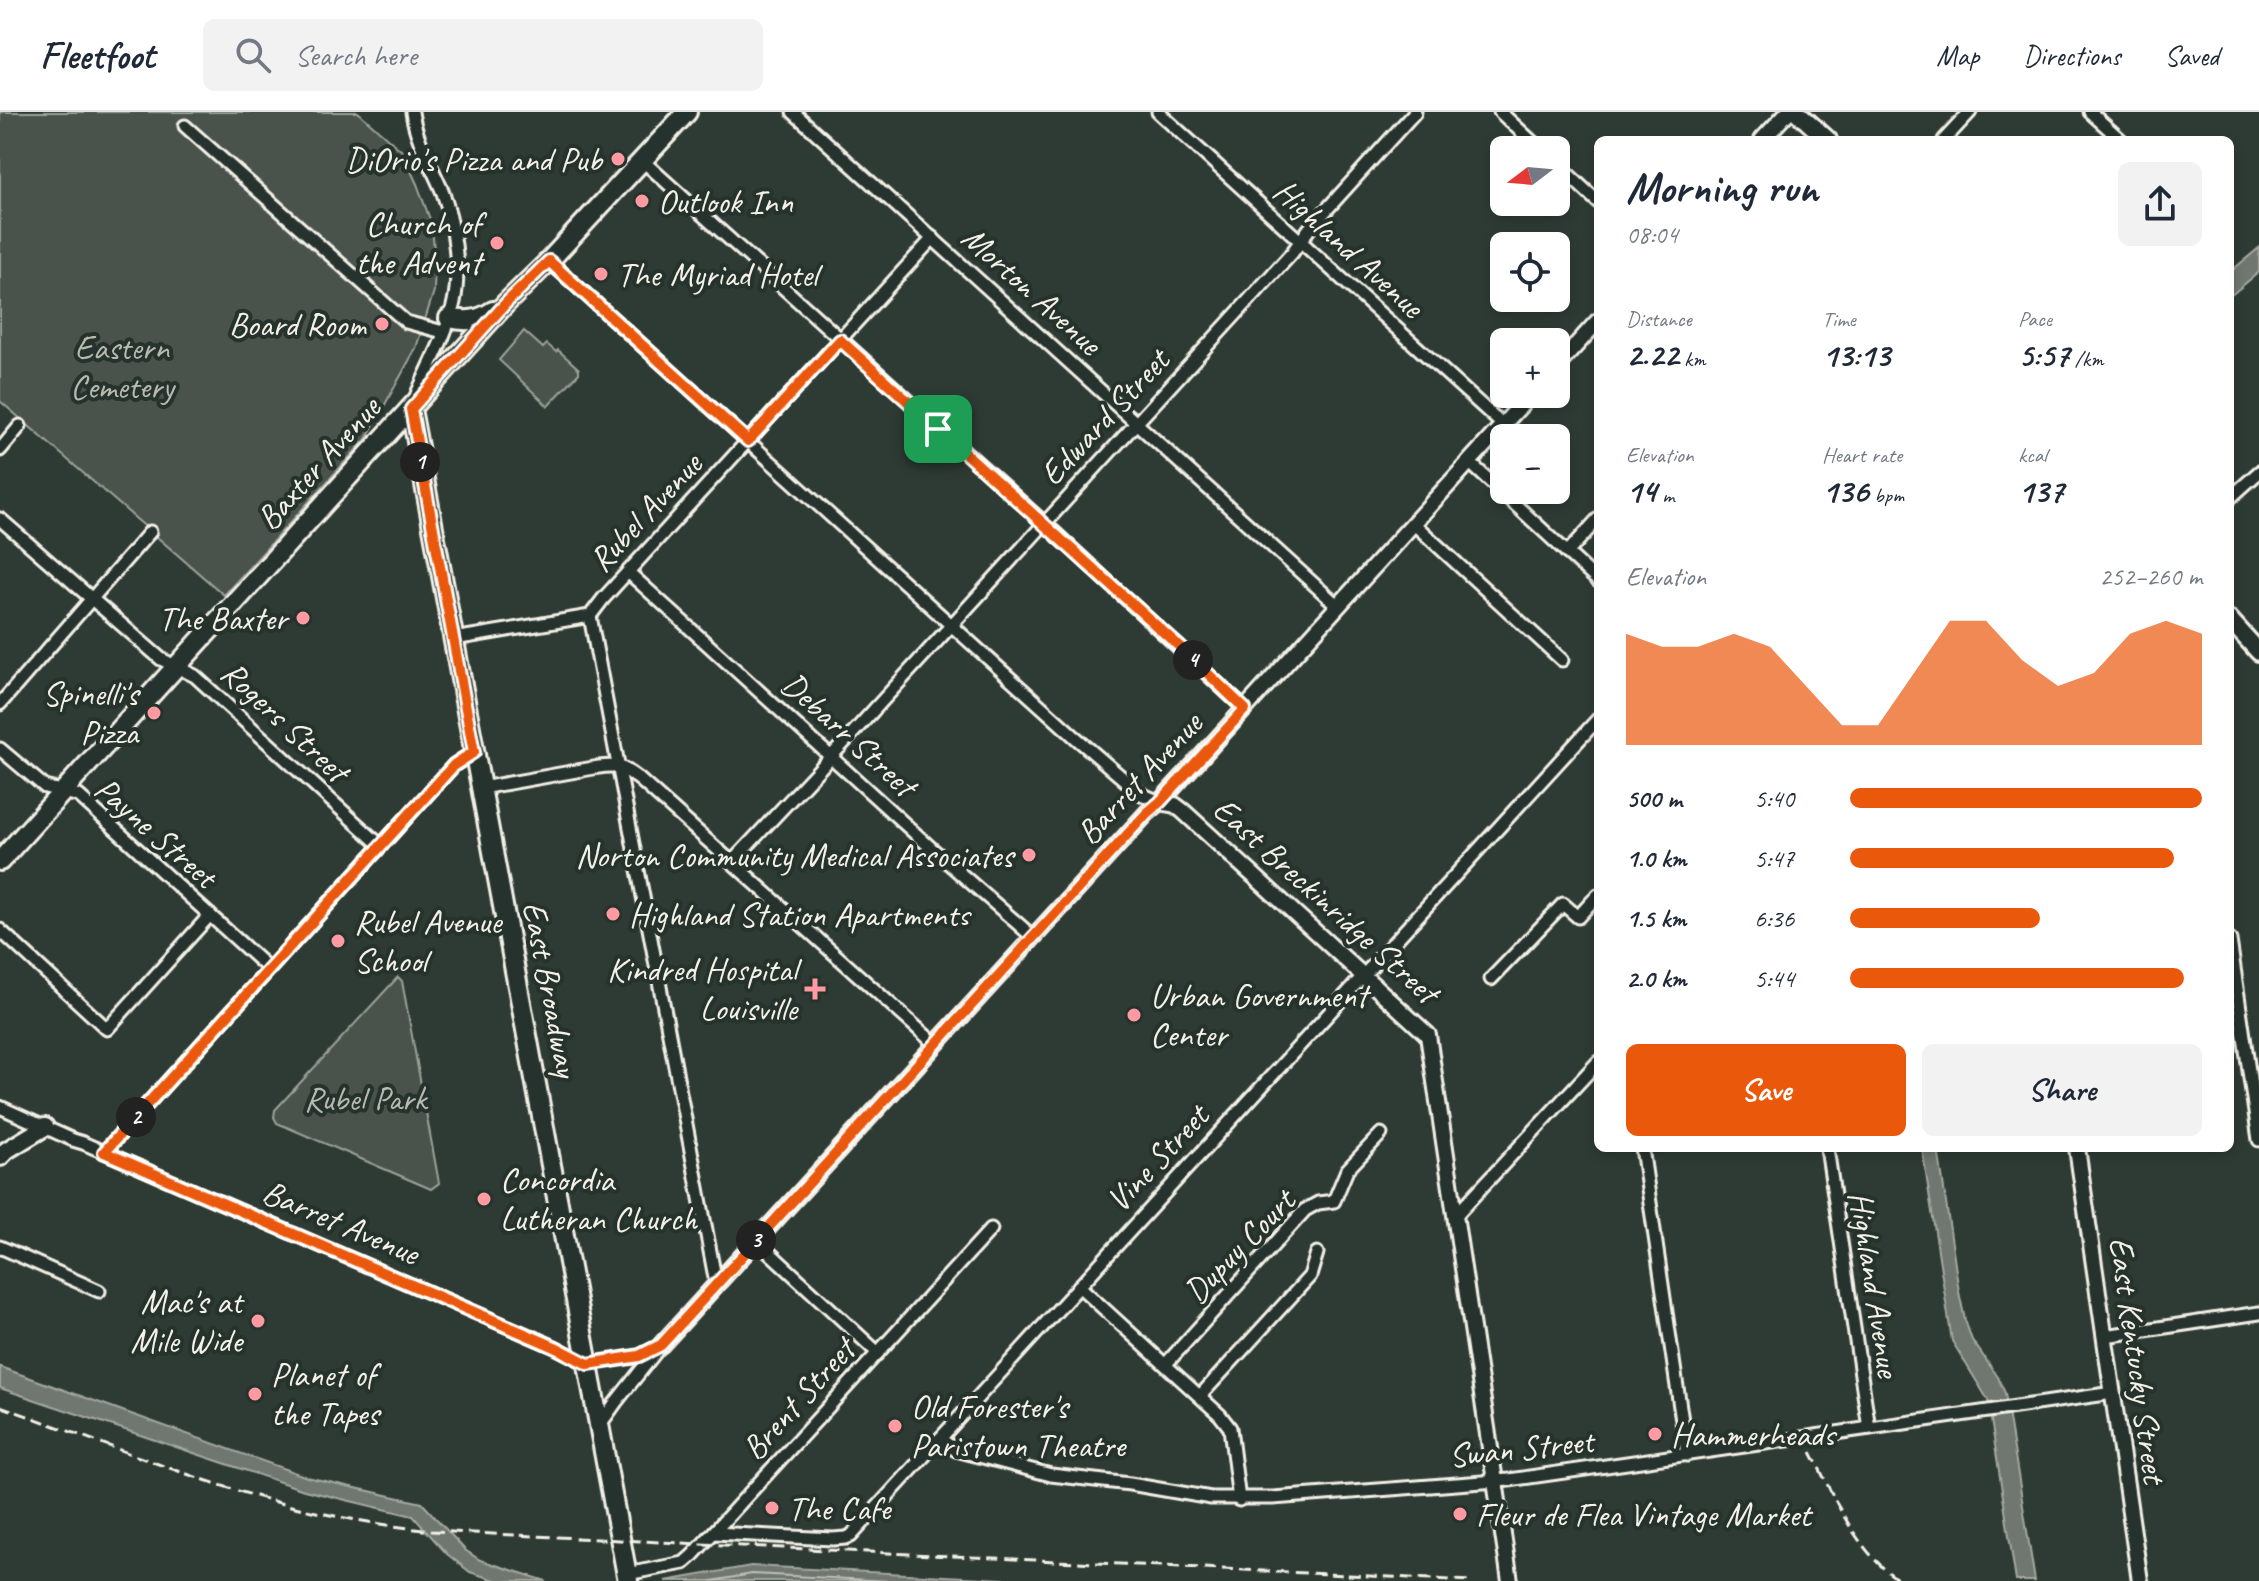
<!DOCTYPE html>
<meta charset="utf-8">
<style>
body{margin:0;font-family:Caveat,sans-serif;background:#f2f2f3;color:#1f2937;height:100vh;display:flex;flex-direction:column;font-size:30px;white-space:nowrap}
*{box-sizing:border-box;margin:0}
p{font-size:26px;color:#747a83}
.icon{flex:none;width:44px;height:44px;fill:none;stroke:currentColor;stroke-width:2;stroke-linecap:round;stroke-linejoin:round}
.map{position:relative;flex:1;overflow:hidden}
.details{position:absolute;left:1594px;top:24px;width:640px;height:1016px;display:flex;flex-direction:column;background:#fff;border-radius:12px;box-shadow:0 4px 12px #0003}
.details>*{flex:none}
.needle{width:52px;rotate:254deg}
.controls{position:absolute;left:1490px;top:24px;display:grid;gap:16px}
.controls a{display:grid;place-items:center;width:80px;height:80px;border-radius:12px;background:#fff;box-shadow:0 4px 12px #0003;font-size:40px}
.pin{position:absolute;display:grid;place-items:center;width:68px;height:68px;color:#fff;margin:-34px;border-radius:16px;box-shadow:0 4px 12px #0006}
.km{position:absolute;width:40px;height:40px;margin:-20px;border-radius:50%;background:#222;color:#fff;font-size:22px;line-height:40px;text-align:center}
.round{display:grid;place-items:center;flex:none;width:84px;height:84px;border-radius:12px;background:#f2f2f3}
.head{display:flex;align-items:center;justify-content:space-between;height:136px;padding:0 32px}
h1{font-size:44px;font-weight:800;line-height:60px}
.metrics{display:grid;grid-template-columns:repeat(3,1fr);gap:12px;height:136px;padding:8px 32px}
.metrics div{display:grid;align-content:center}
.metrics b{font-size:34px;font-weight:800}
.metrics small{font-size:22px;font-weight:400}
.metrics p{font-size:22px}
.chart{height:224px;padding:16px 32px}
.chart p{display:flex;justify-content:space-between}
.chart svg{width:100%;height:144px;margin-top:8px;fill:#ea580c;opacity:.7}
.action{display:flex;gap:16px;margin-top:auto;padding:16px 32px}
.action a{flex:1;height:92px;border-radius:12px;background:#ea580c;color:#fff;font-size:32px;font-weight:800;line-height:92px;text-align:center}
.action a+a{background:#f2f2f3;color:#1f2937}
ul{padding:0 32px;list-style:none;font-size:26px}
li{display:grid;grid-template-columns:128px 96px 1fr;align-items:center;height:60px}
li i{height:20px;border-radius:10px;background:#ea580c}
header{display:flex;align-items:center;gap:48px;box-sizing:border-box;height:112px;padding:0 40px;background:#fff;border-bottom:2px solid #e0e1e3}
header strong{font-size:38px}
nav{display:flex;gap:44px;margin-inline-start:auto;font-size:28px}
.search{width:560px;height:72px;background:#f2f2f3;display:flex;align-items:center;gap:20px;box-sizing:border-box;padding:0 28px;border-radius:12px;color:#747a83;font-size:30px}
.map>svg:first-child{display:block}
</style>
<header>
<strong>Fleetfoot</strong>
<div class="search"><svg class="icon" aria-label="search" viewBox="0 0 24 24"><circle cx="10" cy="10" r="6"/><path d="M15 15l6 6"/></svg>Search here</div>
<nav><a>Map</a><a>Directions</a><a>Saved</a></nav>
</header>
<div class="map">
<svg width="2259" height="1469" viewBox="0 0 2259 1469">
<rect width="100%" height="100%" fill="#2e3b34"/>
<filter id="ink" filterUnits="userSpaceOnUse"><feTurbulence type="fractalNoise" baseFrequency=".0125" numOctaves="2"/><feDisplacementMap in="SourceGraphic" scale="16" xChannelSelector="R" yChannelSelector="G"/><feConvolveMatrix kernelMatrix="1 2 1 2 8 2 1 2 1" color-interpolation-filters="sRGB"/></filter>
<g filter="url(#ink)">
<g fill="#48524c" stroke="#9ea29a" stroke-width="2">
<polygon points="0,0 358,0 402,39 417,72 432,113 435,151 434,179 416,236 366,327 224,483 0,289"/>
<polygon points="524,219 543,236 547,232 556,240 558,238 579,257 579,261 548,294 499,248"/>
<polygon points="398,865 402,869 439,1071 431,1077 277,1011 274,1005 275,998"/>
</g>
<g fill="#6f7770" stroke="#a4a8a0" stroke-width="2">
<polygon points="2259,136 2259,160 2230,184 2230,160"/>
<polygon points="1922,1036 1938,1036 1959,1180 1965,1208 1972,1228 1998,1265 2005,1281 2035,1469 2016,1469 1988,1288 1952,1229"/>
<polygon points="0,1255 307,1365 422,1391 465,1438 480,1448 546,1469 498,1469 470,1460 447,1442 413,1404 304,1378 0,1276"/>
<polygon points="751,1454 1043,1469 665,1469"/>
</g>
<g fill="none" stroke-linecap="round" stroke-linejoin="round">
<polyline stroke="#bfc0b8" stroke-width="2" points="712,1469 752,1462 889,1469"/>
<defs>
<g id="minor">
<path d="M412,0C416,29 432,54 443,81C454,112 461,157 454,190C447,222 430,252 417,282"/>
<polyline points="793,0 1338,494"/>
<polyline points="1158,0 1503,313"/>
<polyline points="1500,0 1541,38"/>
<polyline points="2090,0 2121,28"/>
<polyline points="185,14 406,210 443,220"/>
<polyline points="1944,28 1970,0"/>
<polyline points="643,49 1053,419 1245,597"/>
<polyline points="1556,51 1598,90"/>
<polyline points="549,149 1075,625 1141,682 1160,690"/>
<polyline points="0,338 20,314"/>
<polyline points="1469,350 1598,469"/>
<polyline points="2230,386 2259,360"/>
<polyline points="0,407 161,547 195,564 381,734"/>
<polyline points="1413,411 1562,548"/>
<polyline points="1567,441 1598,407"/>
<polyline points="628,460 930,735 1033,825"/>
<polyline points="590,504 716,1171"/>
<polyline points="454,527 590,504 603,487 933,126"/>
<polyline points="0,592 150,420"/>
<polyline points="0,637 45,675 79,684 269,857"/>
<path d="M481,676L599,655C620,652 624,656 640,668L935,932"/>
<polyline points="732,750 840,635 1292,141 1309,117 1415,0"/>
<polyline points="0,818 107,917 210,803"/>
<polyline points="2230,828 2259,1028"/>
<polyline points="1491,867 1563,792 1578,805 1598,783"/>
<polyline points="0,995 73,1028 83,1031 555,1235 588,1252 639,1244 661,1233"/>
<polyline points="1642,1036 1687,1343"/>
<polyline points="1827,1036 1869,1316"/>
<polyline points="104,1040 454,653 474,640"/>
<polyline points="1456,1103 1598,950"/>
<polyline points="756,1128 878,1241"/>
<polyline points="0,1135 99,1179"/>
<polyline points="1079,1174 1220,1303 1230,1316 1239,1388"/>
<polyline points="2105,1224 2259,1201"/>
<polyline points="1166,1252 1305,1098 1318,1091 1334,1089 1347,1058 1381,1022"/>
<polyline points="1200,1284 1310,1164 1317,1141"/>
<polyline points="599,1314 616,1290 658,1237"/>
<polyline points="940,1327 956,1338 1051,1363 1130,1372 1211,1386 1273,1386 1509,1368 2113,1281"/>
<polyline points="714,1421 833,1427 846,1426 851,1424 1598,607"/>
<polyline points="627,1462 684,1451 692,1444 991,1117"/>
</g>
<g id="tertiary">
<polyline points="1762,28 1788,0"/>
<polyline points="1556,255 1598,209"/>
<polyline points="1160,690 1175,693 1183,699 1428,923 1510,1469"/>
<polyline points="2077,1036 2140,1469"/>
<polyline points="661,1233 1147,701 1160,690 1531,282"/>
</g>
<g id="secondary">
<polyline points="1797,0 1828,28"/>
<polyline points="2230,508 2259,540"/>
<polyline points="0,1045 7,1038 45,1015"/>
</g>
<g id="primary">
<path d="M449,206C467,210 478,209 493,199"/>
<polyline points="411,297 628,1469"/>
<polyline points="0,749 506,191 549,149 687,0"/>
</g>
</defs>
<use href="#minor" stroke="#f4f1e8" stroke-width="17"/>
<use href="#tertiary" stroke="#f4f1e8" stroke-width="20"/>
<use href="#secondary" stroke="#f4f1e8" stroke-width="22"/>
<use href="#primary" stroke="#f4f1e8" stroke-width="24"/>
<use href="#minor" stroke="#26332d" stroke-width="11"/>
<use href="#tertiary" stroke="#26332d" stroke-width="14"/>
<use href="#secondary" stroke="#26332d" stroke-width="16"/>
<use href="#primary" stroke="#26332d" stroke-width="18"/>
<g stroke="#f4f1e8" stroke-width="3" stroke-dasharray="12 6" stroke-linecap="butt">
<path d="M0,1294C96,1328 192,1368 291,1394C337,1406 384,1413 431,1419L1473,1469"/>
<path d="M1811,1340C1835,1386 1855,1439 1900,1469"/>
</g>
</g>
</g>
<g fill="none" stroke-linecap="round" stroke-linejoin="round" filter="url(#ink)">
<defs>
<polygon id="route" points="549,149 748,329 840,228 1181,536 1245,597 1160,690 1147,701 661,1233 639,1244 588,1252 555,1235 104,1040 454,653 474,640 411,297 506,191"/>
</defs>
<use href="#route" stroke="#fff" stroke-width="16"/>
<use href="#route" stroke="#ea580c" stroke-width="10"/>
</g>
<g fill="#ff9aa2" stroke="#26332d" stroke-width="3">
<circle cx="618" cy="47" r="8"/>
<circle cx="642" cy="89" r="8"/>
<circle cx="497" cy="131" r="8"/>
<circle cx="601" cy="162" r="8"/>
<circle cx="382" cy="212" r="8"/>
<circle cx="303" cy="506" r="8"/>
<circle cx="154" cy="601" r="8"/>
<circle cx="1029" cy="743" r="8"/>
<circle cx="613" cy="802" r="8"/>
<circle cx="338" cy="829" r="8"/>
<path d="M811 865h8v8h8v8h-8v8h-8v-8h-8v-8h8z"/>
<circle cx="1134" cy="903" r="8"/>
<circle cx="484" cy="1087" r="8"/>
<circle cx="258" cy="1209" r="8"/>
<circle cx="255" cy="1282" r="8"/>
<circle cx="895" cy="1314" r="8"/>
<circle cx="1655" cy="1322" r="8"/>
<circle cx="772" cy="1396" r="8"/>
<circle cx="1460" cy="1402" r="8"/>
</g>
<g text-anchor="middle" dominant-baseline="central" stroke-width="8" stroke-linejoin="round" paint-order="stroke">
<g font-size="34" fill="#f4f1e8" stroke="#26332d" text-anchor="start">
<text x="602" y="47" text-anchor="end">DiOrio's Pizza and Pub</text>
<text x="658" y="89">Outlook Inn</text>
<text x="481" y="111" text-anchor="end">Church of<tspan x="481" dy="39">the Advent</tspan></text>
<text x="617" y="162">The Myriad Hotel</text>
<text x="366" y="212" text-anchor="end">Board Room</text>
<text x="287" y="506" text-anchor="end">The Baxter</text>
<text x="138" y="581" text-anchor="end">Spinelli's<tspan x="138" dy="39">Pizza</tspan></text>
<text x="1013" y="743" text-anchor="end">Norton Community Medical Associates</text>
<text x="629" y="802">Highland Station Apartments</text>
<text x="354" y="809">Rubel Avenue<tspan x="354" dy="39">School</tspan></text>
<text x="797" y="857" text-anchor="end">Kindred Hospital<tspan x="797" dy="39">Louisville</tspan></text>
<text x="1150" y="883">Urban Government<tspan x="1150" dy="39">Center</tspan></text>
<text x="500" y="1067">Concordia<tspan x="500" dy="39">Lutheran Church</tspan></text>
<text x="242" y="1189" text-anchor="end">Mac's at<tspan x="242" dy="39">Mile Wide</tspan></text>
<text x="271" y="1262">Planet of<tspan x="271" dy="39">the Tapes</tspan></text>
<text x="911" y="1294">Old Forester's<tspan x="911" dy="39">Paristown Theatre</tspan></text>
<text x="1671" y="1322">Hammerheads</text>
<text x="788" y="1396">The Cafe</text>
<text x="1476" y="1402">Fleur de Flea Vintage Market</text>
</g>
<g font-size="34" fill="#f4f1e8" stroke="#26332d">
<text transform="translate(1349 136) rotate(42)">Highland Avenue</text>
<text transform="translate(1032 178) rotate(42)">Morton Avenue</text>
<text transform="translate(1104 305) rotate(-47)">Edward Street</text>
<text transform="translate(318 351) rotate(-48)">Baxter Avenue</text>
<text transform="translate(645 400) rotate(-47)">Rubel Avenue</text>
<text transform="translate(285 609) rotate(43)">Rogers Street</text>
<text transform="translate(849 622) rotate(42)">Debarr Street</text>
<text transform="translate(1139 666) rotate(-47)">Barret Avenue</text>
<text transform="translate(156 720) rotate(41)">Payne Street</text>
<text transform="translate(1326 788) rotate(42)">East Breckinridge Street</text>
<text transform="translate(551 877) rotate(79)">East Broadway</text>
<text transform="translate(1157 1046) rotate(-47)">Vine Street</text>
<text transform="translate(341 1110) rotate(23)">Barret Avenue</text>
<text transform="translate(1239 1134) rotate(-46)">Dupuy Court</text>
<text transform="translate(1875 1172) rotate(81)">Highland Avenue</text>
<text transform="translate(2138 1248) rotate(82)">East Kentucky Street</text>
<text transform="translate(798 1287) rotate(-48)">Brent Street</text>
<text transform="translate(1521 1336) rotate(-6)">Swan Street</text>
</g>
<g font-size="34" fill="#b8b9b1" stroke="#26332d">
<text x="122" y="235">Eastern<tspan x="122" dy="39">Cemetery</tspan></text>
<text x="365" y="986">Rubel Park</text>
</g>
</g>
</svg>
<div class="controls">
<a><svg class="needle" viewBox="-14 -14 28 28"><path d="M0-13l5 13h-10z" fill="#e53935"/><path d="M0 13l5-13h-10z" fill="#747a83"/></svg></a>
<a><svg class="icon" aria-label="locate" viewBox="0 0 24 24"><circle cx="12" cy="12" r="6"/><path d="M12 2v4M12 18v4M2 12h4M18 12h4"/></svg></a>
<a>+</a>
<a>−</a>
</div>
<div class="pin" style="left:938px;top:317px;background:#1e9e55"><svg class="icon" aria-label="arrive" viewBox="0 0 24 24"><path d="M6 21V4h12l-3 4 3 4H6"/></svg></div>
<b class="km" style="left:420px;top:350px">1</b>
<b class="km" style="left:136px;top:1005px">2</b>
<b class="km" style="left:756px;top:1128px">3</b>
<b class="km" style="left:1193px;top:548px">4</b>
<section class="details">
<div class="head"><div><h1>Morning run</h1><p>08:04</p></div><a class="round"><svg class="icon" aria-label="share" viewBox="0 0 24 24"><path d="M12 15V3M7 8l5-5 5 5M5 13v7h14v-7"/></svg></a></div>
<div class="metrics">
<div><p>Distance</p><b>2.22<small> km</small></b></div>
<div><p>Time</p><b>13:13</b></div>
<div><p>Pace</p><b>5:57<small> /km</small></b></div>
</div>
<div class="metrics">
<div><p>Elevation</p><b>14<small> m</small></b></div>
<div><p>Heart rate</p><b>136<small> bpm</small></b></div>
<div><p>kcal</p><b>137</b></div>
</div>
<div class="chart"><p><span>Elevation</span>252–260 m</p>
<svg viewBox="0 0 160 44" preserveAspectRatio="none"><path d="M0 44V10L10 14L20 14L30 10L40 14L50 26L60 38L70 38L80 22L90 6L100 6L110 18L120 26L130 22L140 10L150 6L160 10V44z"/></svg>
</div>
<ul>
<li><b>500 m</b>5:40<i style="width:100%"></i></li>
<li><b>1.0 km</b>5:47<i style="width:92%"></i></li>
<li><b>1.5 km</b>6:36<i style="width:54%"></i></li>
<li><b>2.0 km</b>5:44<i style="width:95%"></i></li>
</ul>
<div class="action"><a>Save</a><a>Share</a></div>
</section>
</div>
